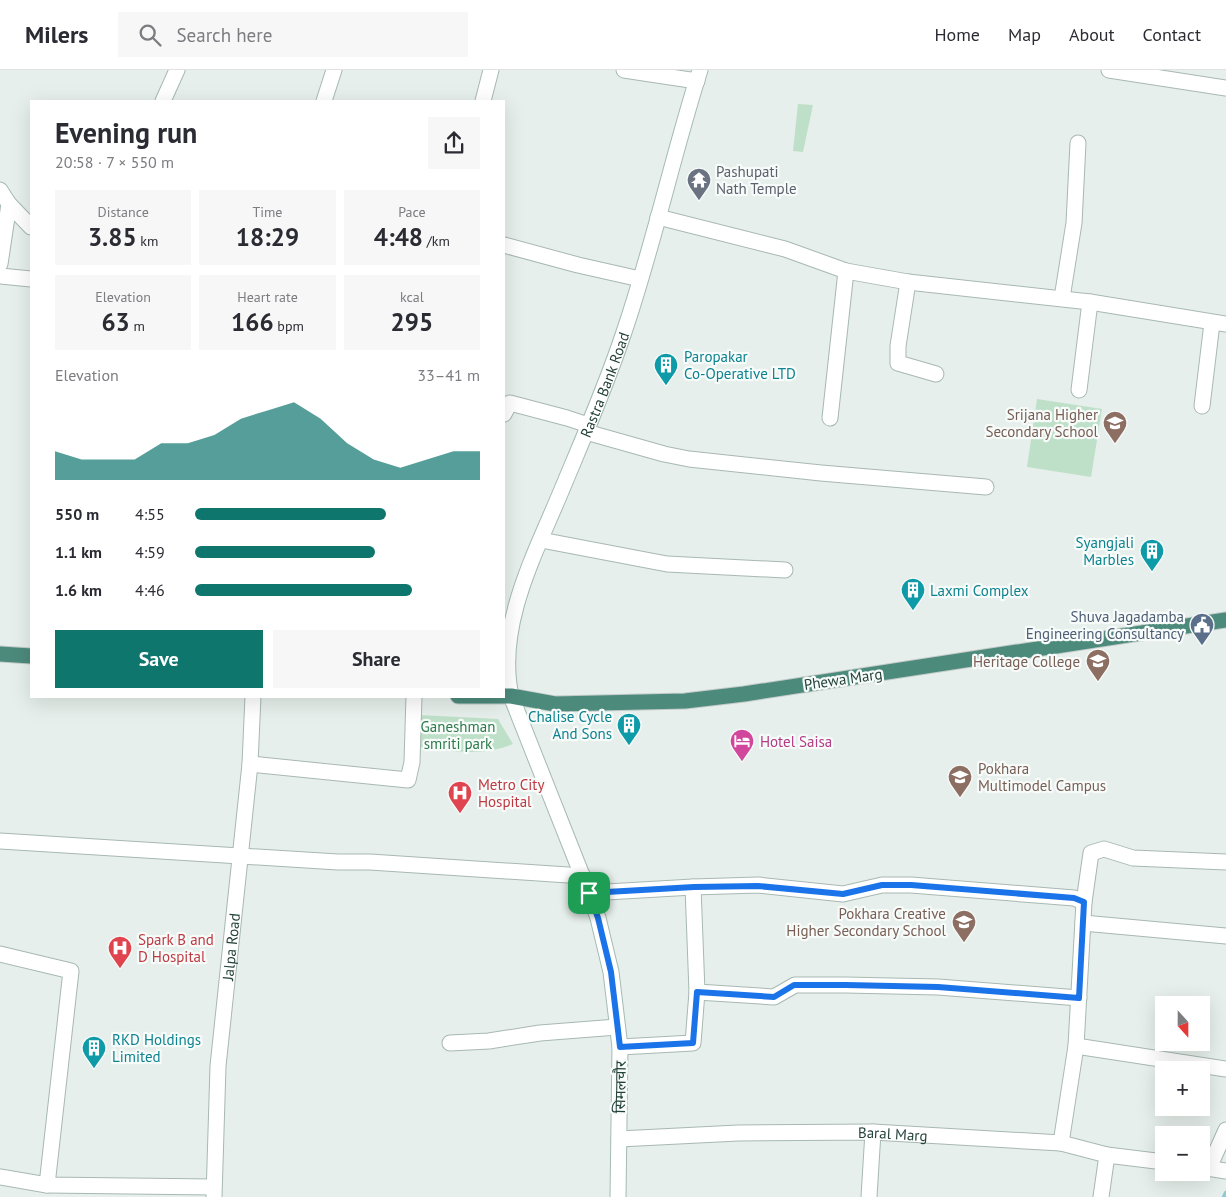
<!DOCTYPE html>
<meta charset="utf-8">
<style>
body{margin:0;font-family:"PT Sans","Noto Sans Devanagari",sans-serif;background:#f7f7f7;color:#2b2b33;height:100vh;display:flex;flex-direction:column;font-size:19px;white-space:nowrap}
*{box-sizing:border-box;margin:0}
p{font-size:16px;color:#7c7c81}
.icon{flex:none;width:28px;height:28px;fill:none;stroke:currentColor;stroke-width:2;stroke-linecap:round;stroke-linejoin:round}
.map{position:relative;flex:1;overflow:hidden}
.details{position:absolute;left:30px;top:30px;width:475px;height:598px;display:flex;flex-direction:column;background:#fff;border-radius:0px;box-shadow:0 5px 20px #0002}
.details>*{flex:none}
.needle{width:32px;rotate:159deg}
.buttons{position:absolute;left:1155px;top:926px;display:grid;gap:10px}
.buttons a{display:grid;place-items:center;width:55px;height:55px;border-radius:0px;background:#fff;box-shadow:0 5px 20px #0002;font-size:25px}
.pin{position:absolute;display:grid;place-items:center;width:42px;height:42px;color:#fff;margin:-21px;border-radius:10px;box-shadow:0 2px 8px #0006}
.round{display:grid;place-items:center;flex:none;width:52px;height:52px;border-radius:0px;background:#f7f7f7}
.head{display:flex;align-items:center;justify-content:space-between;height:85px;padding:0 25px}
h1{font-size:28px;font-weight:700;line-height:38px}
.metrics{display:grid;grid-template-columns:repeat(3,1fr);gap:8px;height:85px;padding:5px 25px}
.metrics div{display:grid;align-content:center;border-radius:0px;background:#f7f7f7;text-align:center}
.metrics b{font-size:25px;font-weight:700}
.metrics small{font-size:14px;font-weight:400}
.metrics p{font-size:14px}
.chart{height:140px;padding:10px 25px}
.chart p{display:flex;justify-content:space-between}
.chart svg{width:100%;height:90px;margin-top:5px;fill:#0f766e;opacity:.7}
.cta{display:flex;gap:10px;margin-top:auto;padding:10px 25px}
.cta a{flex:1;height:58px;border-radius:0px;background:#0f766e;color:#fff;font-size:20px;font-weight:700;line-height:58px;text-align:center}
.cta a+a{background:#f7f7f7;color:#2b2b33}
ul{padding:0 25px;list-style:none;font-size:16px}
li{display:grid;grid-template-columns:80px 60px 1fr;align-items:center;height:38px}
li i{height:12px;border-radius:6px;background:#0f766e}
header{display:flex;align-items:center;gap:30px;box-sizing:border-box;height:70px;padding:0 25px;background:#fff;border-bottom:1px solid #e1e1e2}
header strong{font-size:24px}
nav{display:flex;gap:28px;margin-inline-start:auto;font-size:18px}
.search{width:350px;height:45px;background:#f7f7f7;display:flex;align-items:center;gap:12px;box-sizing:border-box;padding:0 18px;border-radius:0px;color:#7c7c81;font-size:19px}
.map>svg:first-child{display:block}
</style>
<header>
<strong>Milers</strong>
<div class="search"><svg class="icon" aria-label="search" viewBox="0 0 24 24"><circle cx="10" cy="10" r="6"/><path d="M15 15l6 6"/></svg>Search here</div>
<nav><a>Home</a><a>Map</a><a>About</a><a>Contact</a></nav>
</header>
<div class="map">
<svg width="1226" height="1127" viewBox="0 0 1226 1127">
<rect width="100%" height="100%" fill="#e6efeb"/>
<g fill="#bfe0c8">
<polygon points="798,34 813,35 803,82 793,81"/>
<polygon points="1037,329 1102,339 1091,407 1027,397"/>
<path d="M419,645L498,649L513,674C481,687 450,681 417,677Z"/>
</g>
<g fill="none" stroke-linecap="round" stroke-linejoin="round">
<polyline stroke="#8ec9d4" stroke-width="4.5" points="1224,1127 1226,1123"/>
<defs>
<g id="minor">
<polyline points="624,0 697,11"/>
<polyline points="1109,0 1226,18"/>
<polyline points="163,31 177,0"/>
<polyline points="324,31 334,0"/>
<polyline points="483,31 491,0"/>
<polyline points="658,147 785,179 846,201 908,212 1090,232 1226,254"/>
<polyline points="504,175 578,195 640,209"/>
<polyline points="0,194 9,134"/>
<polyline points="0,206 31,209"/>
<polyline points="908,212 898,276 898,293 936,304"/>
<polyline points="1062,228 1074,153 1078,73"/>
<polyline points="1079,320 1090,232"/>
<polyline points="1202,336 1212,253"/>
<polyline points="504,344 510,333 567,348 588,355"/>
<polyline points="830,348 846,201"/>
<polyline points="586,362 664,384 689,389 821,403 986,417"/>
<polyline points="541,470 667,494 785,500"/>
<polyline points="250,694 408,710 412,692 414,626"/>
<polyline points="0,771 338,792 370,792 583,806"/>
<polyline points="589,823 693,817 758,815 843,824 882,815 911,815 1074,828 1084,832 1076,976 1061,1073"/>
<polyline points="1084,832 1091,783 1104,779 1133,788 1226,792"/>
<polyline points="1083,853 1226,866"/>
<polyline points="0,884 71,901 47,1115"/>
<polyline points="697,922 774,927 795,915 845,915 938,917 1079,928"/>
<polyline points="450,973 489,971 540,963 617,957"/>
<polyline points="1076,976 1226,999"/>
<polyline points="620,977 693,973 697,922 693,817"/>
<path id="s1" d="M619,1069L738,1063L873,1062L1061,1073L1107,1085L1164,1092"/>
<polyline points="1201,1097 1226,1101"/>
<polyline points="1209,1098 1226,1060"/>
<polyline points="0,1107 47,1115 213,1117"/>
<polyline points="869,1127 873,1062"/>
<polyline points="1101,1127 1107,1085"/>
</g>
<g id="tertiary">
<path id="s2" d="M214,1127L218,996L250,694L253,626"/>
</g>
<g id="secondary">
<polyline points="0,120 9,134 31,157"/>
<path id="s3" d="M618,1127L620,977L611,902L598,848L589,823L511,626C496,557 534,486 560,424C582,371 605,319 623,265C653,178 672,88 700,0"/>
</g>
<g id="trunk">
<polyline points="0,584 31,586"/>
<polyline points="458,626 511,626 555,634 685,631 744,624 1226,550"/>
</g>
</defs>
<use href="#minor" stroke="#a8b8b2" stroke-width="17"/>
<use href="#tertiary" stroke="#a8b8b2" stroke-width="17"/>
<use href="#secondary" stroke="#a4bbb3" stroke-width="17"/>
<use href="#trunk" stroke="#c2cac8" stroke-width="17"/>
<use href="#minor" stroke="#fff" stroke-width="15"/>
<use href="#tertiary" stroke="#fff" stroke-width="15"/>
<use href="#secondary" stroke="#fff" stroke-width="15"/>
<use href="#trunk" stroke="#4c8a7c" stroke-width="15"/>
</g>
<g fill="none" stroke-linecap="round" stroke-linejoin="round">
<defs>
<polygon id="route" points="882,815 911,815 1074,828 1084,832 1079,928 938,917 846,915 794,915 774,927 697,922 693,973 620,977 611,902 598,848 589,823 694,817 758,816 843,824"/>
</defs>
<use href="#route" stroke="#fff" stroke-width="10"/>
<use href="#route" stroke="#1a73e8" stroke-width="6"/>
</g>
<defs>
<symbol id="temple-pin" viewBox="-11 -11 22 30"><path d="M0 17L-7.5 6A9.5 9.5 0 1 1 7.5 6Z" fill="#6b7280" stroke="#f7fbf9"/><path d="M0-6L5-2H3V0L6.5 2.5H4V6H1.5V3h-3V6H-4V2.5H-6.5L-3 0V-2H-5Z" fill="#fff"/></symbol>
<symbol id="building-pin" viewBox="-11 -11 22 30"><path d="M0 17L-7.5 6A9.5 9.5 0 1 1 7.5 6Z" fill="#0f9aa8" stroke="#f7fbf9"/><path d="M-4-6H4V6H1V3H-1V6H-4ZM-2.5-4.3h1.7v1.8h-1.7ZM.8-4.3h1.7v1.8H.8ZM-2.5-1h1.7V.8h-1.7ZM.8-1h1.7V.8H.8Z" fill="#fff"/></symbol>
<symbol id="school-pin" viewBox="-11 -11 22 30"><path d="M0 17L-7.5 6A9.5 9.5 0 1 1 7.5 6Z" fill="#8d6e63" stroke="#f7fbf9"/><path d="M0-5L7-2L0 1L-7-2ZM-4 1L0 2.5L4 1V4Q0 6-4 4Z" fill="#fff"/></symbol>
<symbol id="civic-pin" viewBox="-11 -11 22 30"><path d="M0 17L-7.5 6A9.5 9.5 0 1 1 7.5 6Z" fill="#5c6f8a" stroke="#f7fbf9"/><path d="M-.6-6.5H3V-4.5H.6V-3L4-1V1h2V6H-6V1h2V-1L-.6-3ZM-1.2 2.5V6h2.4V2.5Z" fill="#fff"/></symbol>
<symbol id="university-pin" viewBox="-11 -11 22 30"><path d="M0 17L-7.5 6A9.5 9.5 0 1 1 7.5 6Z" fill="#8d6e63" stroke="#f7fbf9"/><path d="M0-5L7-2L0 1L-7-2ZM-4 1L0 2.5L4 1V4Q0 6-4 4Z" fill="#fff"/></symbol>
<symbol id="hotel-pin" viewBox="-11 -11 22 30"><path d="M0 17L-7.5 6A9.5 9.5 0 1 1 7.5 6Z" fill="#d1479c" stroke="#f7fbf9"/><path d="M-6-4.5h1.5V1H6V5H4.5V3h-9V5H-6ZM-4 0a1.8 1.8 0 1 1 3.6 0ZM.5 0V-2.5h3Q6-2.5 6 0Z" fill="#fff"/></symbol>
<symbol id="hospital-pin" viewBox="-11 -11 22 30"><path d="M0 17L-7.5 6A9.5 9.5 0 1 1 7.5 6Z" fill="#e0444e" stroke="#f7fbf9"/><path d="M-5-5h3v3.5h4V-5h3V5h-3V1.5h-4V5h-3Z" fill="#fff"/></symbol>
</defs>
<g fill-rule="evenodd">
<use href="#temple-pin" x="685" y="96" width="28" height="38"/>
<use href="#building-pin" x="652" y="281" width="28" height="38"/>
<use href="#school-pin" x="1101" y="339" width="28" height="38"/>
<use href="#building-pin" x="1138" y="467" width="28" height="38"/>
<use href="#building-pin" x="899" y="506" width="28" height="38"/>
<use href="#civic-pin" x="1188" y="541" width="28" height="38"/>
<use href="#university-pin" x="1084" y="577" width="28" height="38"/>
<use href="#building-pin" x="615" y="641" width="28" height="38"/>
<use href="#hotel-pin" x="728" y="657" width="28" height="38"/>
<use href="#school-pin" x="946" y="693" width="28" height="38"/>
<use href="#hospital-pin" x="446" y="709" width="28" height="38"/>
<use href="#school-pin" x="950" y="838" width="28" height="38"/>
<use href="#hospital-pin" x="106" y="864" width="28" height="38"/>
<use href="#building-pin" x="80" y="964" width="28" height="38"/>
</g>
<g text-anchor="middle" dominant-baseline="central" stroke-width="4.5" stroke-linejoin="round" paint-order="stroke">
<g font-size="15" fill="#5b616d" stroke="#f7fbf9" text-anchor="start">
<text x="716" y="101">Pashupati<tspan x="716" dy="17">Nath Temple</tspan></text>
</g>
<g font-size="15" fill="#0d838f" stroke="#f7fbf9" text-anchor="start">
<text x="684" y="286">Paropakar<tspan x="684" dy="17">Co-Operative LTD</tspan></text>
<text x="1134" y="472" text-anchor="end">Syangjali<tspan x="1134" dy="17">Marbles</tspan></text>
<text x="930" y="520">Laxmi Complex</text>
<text x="612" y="646" text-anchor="end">Chalise Cycle<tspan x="612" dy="17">And Sons</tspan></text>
<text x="112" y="969">RKD Holdings<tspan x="112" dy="17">Limited</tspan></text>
</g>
<g font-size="15" fill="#24423a" stroke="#f7fbf9">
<text stroke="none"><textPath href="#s3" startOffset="849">Rastra Bank Road</textPath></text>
<text transform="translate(843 609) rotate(-8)">Phewa Marg</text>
<text stroke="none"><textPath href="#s2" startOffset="251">Jalpa Road</textPath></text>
<text transform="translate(620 1017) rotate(-89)">सिमलचौर</text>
<text stroke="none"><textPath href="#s1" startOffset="274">Baral Marg</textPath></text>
</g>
<g font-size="15" fill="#785e54" stroke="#f7fbf9" text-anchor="end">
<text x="1098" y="344">Srijana Higher<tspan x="1098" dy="17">Secondary School</tspan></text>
<text x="1080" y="591">Heritage College</text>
<text x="978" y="698" text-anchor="start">Pokhara<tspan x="978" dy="17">Multimodel Campus</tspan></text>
<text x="946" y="843">Pokhara Creative<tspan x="946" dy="17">Higher Secondary School</tspan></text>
</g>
<g font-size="15" fill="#4e5e75" stroke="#f7fbf9" text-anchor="end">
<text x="1184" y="546">Shuva Jagadamba<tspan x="1184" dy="17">Engineering Consultancy</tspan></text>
</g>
<g font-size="15" fill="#2d7a4b" stroke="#f7fbf9">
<text x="458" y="656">Ganeshman<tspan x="458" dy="17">smriti park</tspan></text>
</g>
<g font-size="15" fill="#b23c85" stroke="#f7fbf9" text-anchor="start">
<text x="760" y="671">Hotel Saisa</text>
</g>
<g font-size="15" fill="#be3a42" stroke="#f7fbf9" text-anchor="start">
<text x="478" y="714">Metro City<tspan x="478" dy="17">Hospital</tspan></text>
<text x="138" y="869">Spark B and<tspan x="138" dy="17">D Hospital</tspan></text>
</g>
</g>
</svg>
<div class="buttons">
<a><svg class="needle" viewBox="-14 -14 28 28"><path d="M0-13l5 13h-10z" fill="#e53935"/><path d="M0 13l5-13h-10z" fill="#7c7c81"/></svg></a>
<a>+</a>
<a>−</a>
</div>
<div class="pin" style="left:589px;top:823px;background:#1e9e55"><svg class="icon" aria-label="arrive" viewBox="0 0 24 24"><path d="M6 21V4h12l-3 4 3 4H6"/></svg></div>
<section class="details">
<div class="head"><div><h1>Evening run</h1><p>20:58 · 7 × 550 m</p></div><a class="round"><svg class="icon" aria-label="share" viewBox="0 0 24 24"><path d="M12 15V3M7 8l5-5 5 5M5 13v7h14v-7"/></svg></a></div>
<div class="metrics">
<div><p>Distance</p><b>3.85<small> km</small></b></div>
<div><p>Time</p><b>18:29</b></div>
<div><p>Pace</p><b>4:48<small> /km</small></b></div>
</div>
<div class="metrics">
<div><p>Elevation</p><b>63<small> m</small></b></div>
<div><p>Heart rate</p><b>166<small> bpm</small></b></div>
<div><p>kcal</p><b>295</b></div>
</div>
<div class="chart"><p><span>Elevation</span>33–41 m</p>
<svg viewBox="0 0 160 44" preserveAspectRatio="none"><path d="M0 44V30L10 34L20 34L30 34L40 26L50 26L60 22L70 14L80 10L90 6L100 14L110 26L120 34L130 38L140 34L150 30L160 30V44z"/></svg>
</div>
<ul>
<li><b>550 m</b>4:55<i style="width:67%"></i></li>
<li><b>1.1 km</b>4:59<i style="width:63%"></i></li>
<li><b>1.6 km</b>4:46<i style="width:76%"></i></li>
</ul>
<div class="cta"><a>Save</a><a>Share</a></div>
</section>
</div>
